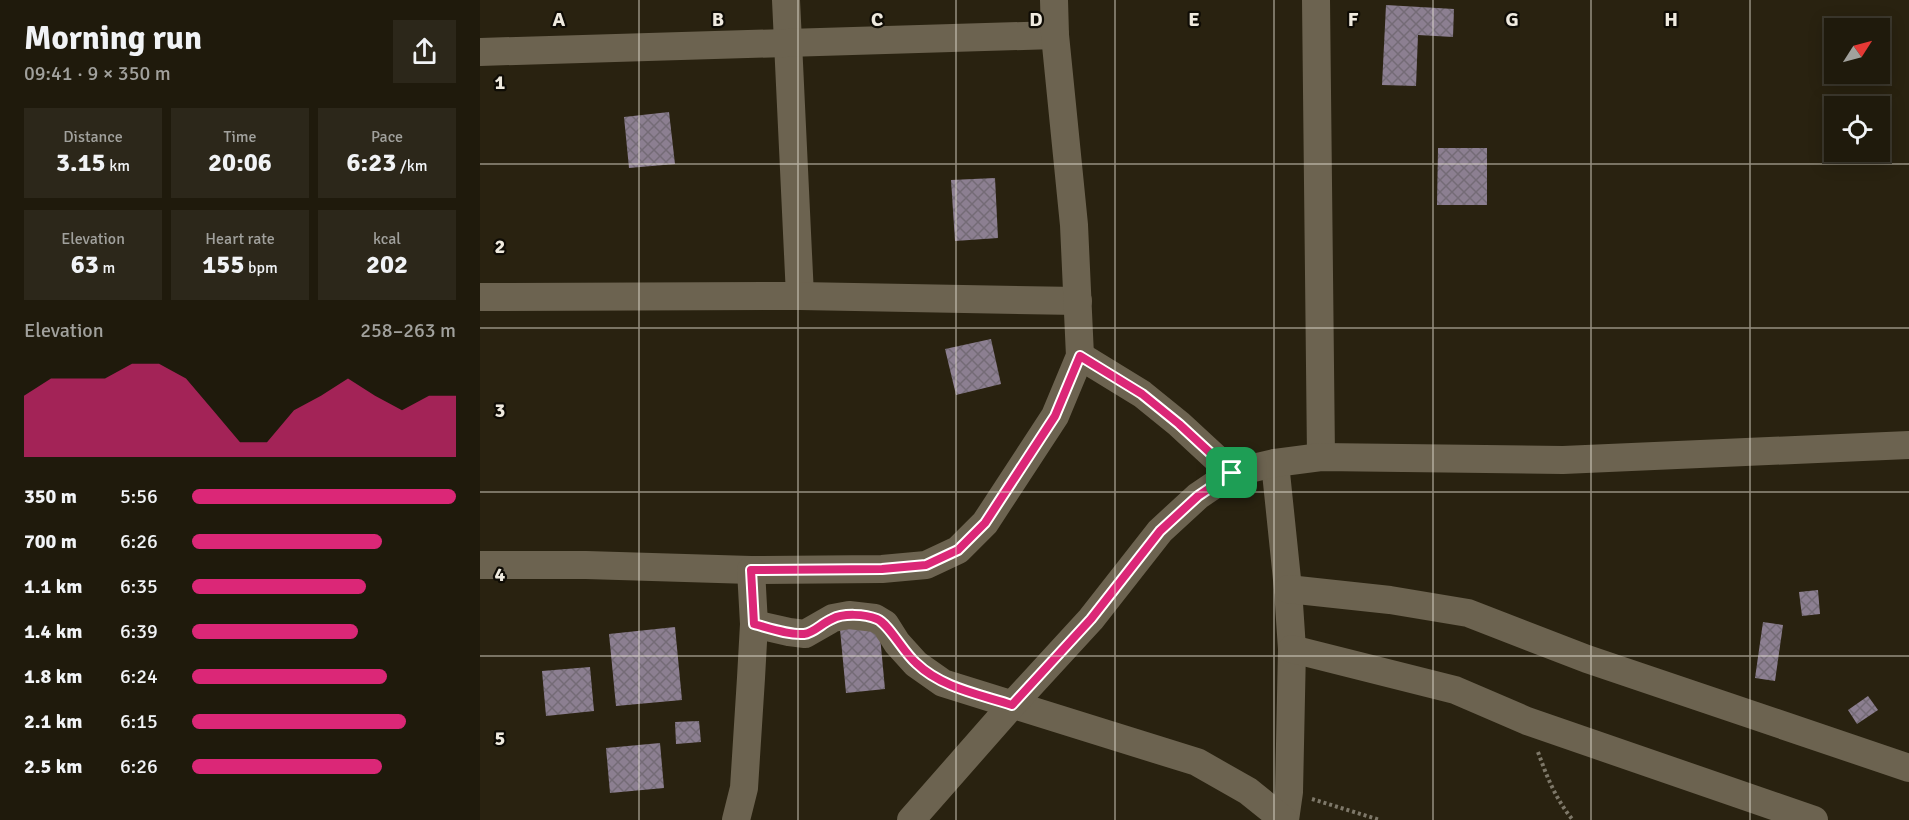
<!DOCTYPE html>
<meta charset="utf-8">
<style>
body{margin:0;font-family:Signika,sans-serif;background:#2c271a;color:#f1f3f6;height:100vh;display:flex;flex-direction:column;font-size:22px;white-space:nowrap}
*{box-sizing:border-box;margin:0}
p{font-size:20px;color:#a1a19d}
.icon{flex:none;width:33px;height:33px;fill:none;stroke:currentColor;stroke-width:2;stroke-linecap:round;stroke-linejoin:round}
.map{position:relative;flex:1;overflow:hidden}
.drawer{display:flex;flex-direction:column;background:#1f1a0c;width:480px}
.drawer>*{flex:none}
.needle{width:39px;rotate:54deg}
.buttons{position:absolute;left:1344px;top:18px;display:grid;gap:12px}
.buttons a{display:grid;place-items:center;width:66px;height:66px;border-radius:0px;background:#1f1a0c;box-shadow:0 3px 15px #0003,0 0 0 2px #3c382d;font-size:30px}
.pin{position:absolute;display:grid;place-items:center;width:51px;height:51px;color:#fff;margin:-26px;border-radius:12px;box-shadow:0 3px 9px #0006}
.round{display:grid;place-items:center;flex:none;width:63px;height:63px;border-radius:0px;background:#2c271a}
.head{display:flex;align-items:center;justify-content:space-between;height:102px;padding:0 24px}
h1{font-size:33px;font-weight:700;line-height:45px}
.figures{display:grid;grid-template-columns:repeat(3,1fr);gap:9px;height:102px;padding:6px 24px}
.figures div{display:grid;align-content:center;border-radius:0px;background:#2c271a;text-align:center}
.figures b{font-size:26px;font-weight:700}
.figures small{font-size:16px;font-weight:400}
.figures p{font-size:16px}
.chart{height:168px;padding:12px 24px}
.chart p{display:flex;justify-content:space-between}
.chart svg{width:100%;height:108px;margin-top:6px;fill:#db2777;opacity:.7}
ul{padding:0 24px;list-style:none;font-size:20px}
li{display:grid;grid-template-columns:96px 72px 1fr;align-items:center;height:45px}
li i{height:15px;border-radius:8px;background:#db2777}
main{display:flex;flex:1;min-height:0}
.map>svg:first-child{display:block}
</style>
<main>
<section class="drawer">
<div class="head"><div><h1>Morning run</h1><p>09:41 · 9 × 350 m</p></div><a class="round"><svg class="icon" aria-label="share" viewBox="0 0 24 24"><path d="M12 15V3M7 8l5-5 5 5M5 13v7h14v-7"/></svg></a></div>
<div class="figures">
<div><p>Distance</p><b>3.15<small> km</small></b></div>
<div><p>Time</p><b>20:06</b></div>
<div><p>Pace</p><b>6:23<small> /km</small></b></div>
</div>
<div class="figures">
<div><p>Elevation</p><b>63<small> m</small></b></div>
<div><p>Heart rate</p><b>155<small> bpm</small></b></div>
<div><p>kcal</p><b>202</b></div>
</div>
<div class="chart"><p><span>Elevation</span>258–263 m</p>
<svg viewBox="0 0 160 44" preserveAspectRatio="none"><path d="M0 44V19L10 12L20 12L30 12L40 6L50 6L60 12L70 25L80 38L90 38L100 25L110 19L120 12L130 19L140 25L150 19L160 19V44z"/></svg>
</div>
<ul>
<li><b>350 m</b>5:56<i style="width:100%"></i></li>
<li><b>700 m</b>6:26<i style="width:72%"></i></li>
<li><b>1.1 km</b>6:35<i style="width:66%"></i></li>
<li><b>1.4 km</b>6:39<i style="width:63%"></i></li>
<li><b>1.8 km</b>6:24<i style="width:74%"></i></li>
<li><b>2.1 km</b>6:15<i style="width:81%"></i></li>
<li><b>2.5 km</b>6:26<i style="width:72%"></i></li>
</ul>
</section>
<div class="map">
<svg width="1429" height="820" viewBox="0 0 1429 820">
<defs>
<pattern id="building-cross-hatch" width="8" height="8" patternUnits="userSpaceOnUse" patternTransform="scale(1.5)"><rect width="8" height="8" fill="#8c7f91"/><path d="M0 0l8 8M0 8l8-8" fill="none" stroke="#746b76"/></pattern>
</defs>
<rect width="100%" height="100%" fill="#292210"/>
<g fill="url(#building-cross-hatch)">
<polygon points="906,5 974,9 973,37 938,35 936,86 902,85"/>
<polygon points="189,112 195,164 149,168 144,117"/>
<polygon points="958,148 1007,148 1007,205 957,205"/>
<polygon points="515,178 518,238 475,241 471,180"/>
<polygon points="511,339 521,384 476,395 465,349"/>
<polygon points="1338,590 1340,614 1322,616 1319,592"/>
<polygon points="398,615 405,689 366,693 359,619"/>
<polygon points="1283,622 1303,625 1295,681 1275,678"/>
<polygon points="195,627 202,700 136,706 129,634"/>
<polygon points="110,667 114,711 66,716 62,671"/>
<polygon points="1388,696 1398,710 1377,724 1368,710"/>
<polygon points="219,721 221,742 196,744 195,722"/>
<polygon points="180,743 184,788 130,793 126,748"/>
</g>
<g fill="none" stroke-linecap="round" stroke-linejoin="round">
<g stroke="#7e7869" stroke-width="4" stroke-dasharray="3 3" stroke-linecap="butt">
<path d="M1058,752C1067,777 1076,800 1093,820"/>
<polyline points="832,799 900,820"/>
</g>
<g stroke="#6c6350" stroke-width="28">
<polyline points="306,0 320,296"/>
<polyline points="836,0 841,457"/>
<polyline points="0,52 575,35"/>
<polyline points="0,297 320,296 598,301"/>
<polyline points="600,356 662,394 699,424 752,473"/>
<polyline points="795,463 808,589 812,649 809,792 805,820"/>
<polyline points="0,565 106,565 271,570 402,569 446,565 478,550 505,523 575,416 600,356 594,225 575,35 574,0"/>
<polyline points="808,589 910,600 988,613 1107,659 1429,768"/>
<polyline points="274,624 309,632 325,634 353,618 369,615 395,618 405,624 417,643 436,664 463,683 717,762 768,791 804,820"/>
<polyline points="812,649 975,690 1047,721 1334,820"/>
<polyline points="256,820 264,788 271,678 274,624 271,570"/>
<polyline points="431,820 532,705 611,619 680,531 718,496 752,473 795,463 841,457 1083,460 1429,445"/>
</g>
</g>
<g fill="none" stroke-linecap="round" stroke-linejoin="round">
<defs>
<path id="route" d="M600,356L662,394L699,424L752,473L718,496L680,531L611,619L532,705C499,694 462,688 436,663C423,652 409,624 397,619C385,614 363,613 352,619C342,623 334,633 324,634C308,635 289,628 274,624L271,570L402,569L446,565L478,550L505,523L575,416Z"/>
</defs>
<use href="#route" stroke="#fff" stroke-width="12"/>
<use href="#route" stroke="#db2777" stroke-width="8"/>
</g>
<path fill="none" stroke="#efeadf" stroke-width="1.5" stroke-opacity="0.55" d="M159,0V820M318,0V820M476,0V820M635,0V820M794,0V820M953,0V820M1111,0V820M1270,0V820M0,164H1429M0,328H1429M0,492H1429M0,656H1429"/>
<g font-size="20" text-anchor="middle" font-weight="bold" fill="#efeadf" stroke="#0f0c05" stroke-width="4.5" stroke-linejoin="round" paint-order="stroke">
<text x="79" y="26">A</text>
<text x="238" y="26">B</text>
<text x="397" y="26">C</text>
<text x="556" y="26">D</text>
<text x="714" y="26">E</text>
<text x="873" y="26">F</text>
<text x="1032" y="26">G</text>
<text x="1191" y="26">H</text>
<text x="20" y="89">1</text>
<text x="20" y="253">2</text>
<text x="20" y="417">3</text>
<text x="20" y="581">4</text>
<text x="20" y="745">5</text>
</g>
</svg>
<div class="buttons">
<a><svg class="needle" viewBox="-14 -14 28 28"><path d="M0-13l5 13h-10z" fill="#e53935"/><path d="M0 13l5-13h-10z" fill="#a1a19d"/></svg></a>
<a><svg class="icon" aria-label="locate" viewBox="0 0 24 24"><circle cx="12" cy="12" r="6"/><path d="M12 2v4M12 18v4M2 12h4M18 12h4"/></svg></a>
</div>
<div class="pin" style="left:752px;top:473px;background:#1e9e55"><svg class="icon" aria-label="arrive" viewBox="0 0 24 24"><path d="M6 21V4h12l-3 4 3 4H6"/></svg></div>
</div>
</main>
